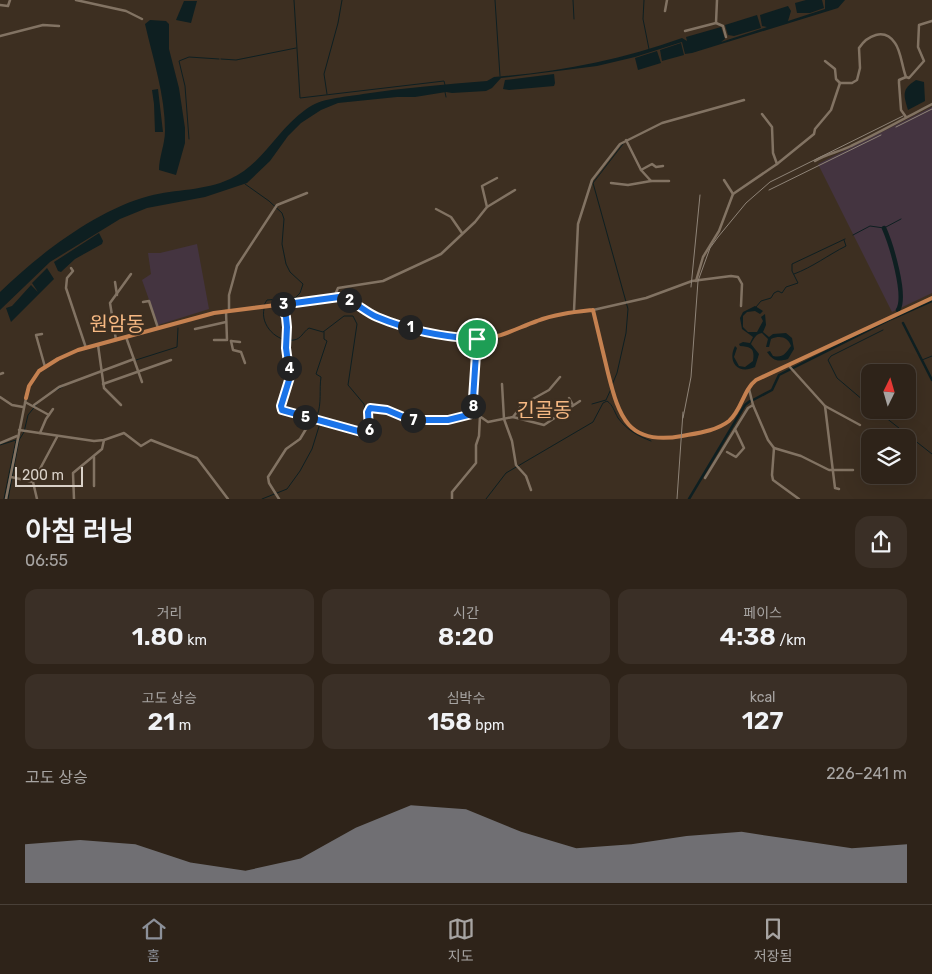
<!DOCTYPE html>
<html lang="ko">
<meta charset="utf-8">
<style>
body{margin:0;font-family:Rubik,"Noto Sans KR",sans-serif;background:#3a2f26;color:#f1f3f6;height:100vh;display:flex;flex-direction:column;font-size:19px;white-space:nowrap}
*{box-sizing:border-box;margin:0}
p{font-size:16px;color:#a7a4a2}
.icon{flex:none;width:28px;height:28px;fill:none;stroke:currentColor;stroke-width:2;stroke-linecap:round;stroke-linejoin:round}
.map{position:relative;height:499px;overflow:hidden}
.details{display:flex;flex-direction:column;background:#2e2319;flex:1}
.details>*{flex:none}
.needle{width:32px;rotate:5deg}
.tools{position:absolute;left:861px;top:364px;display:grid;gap:10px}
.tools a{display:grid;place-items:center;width:55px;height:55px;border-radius:10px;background:#2e2319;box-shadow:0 5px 20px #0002,0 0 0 1px #494038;font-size:25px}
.scale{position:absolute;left:15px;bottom:12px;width:68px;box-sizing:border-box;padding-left:5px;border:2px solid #d9d1c8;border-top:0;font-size:14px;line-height:18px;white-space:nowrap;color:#d9d1c8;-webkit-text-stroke:4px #3d2f21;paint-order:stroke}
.pin{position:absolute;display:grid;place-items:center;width:42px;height:42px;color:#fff;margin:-21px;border:2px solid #fff;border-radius:50%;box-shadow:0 1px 5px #0007}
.km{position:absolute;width:25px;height:25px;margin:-12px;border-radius:50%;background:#222;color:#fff;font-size:14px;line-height:25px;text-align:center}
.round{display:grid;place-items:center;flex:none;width:52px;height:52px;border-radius:15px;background:#3a2f26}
.headline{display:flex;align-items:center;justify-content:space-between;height:85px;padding:0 25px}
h1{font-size:28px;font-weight:600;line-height:38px}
.metrics{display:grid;grid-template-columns:repeat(3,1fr);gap:8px;height:85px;padding:5px 25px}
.metrics div{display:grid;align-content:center;border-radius:12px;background:#3a2f26;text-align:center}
.metrics b{font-size:25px;font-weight:600}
.metrics small{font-size:14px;font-weight:400}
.metrics p{font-size:14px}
.chart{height:140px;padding:10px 25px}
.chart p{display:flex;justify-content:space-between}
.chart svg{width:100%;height:90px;margin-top:5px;fill:#8c9099;opacity:.7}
.tab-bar{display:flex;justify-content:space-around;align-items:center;height:70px;border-top:1px solid #494038;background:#2e2319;font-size:14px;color:#a7a4a2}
.tab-bar a{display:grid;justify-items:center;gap:2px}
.tab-bar .selected{color:#8c9099}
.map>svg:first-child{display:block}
</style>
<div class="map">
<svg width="932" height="499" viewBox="0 0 932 499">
<rect width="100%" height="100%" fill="#3d2f21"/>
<g fill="#443440">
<polygon points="932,107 932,293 892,312 818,164"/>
<polygon points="197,244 209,309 158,325 142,280 151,274 148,253 160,253"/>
</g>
<g fill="#0e1f21">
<polygon points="806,0 822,0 824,8 810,13 797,13 795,3"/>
<path d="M825,0H845L838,8L692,53L685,54L682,42L635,57L597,66L501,78L492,88L486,91L452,93L446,92L415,97H397L338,103L321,110L301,123L288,136L270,161L247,183L205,197L147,208L120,219L50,262L0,310V292C38,255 96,210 149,196C176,189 204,191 230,179C262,165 277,130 305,110C322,97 342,98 363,94C404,88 446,84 487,81L494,77C558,72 621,60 682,38L687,41L686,37L721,27L725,39L721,42L767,27L762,26L760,15L788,6L791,11L788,21L825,9Z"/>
<polygon points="184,1 197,1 191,23 176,20"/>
<polygon points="757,15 761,28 734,36 728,35 725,25"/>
<path d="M150,20L166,21L169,24V49L179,88L185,128V143L176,175L159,170C159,157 165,144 165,131C165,95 153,59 145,24Z"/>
<polygon points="681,43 684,55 662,61 660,50"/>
<polygon points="657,51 661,63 638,70 635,58"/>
<polygon points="554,74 555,83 554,86 509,90 503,89 505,80"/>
<path d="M916,80L924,82L925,101L908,110C903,94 902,89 916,80Z"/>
<polygon points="158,89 163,132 155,132 154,104 152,90"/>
<polygon points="99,233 103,241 102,244 75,259 61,272 58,271 54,262"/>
<polygon points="47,268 54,279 11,322 6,308 12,306 31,285 38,292 32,283"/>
<path d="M755,306L763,311L760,314L755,311L747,312L743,316V327L748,332H757L763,321L761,317L765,314L766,325L763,332L769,337L773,334L786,333L792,338L794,349L788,359C778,362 773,361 767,352L770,351L773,356C783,358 785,354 791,346C788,337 780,335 771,339L769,347H766L768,339L762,333C756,334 754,338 751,344L759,354L755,367C738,375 727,362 735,346L737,348L734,357L739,366L745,367L753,361C755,348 751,347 740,346L739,344L743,342L750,343L753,337L742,329L740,318L743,312Z"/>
</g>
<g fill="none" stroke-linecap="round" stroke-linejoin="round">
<g stroke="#0e1f21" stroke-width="1">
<polyline points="294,0 300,98 444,81 445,85"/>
<polyline points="495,0 500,76"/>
<polyline points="573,0 574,19"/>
<polyline points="644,0 643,19 649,49"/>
<polyline points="221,59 236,60 296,48"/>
<polyline points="445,92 446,97"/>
<polyline points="327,94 324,74 338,23 342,0"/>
<polyline points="189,139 185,86 179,61 189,57 219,59"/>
<polyline points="245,184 269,201 282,213 284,219 282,244 286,264 290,272 303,284 300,293 295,298 267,300 264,305"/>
<polyline points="853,235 870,226 884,228 901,219"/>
<path d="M794,274C813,267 828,255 846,246L844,240"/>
<polyline points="756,307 761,301 771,298 774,293 778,291 782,293 786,287 798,283 792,271 792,264 845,239"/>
<path d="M264,309C260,325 277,343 294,340C301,339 303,332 309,328L323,332L344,316H353L357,324L348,385L364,404L368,425"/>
<polyline points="136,360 177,347 178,328"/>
<polyline points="922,360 932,356"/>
<polyline points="612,385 617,373 626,333 628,309 593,183 623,144"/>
<polyline points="57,390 64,386"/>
<polyline points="592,404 606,400 611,389"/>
<polyline points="870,406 837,378 828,360 831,356 883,330"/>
<polyline points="876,410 932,454"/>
<polyline points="369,428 374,437"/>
<polyline points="0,445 16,440 4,499"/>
<polyline points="8,499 19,440 24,432 28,415 37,404"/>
<path d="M262,499L287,489L300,471L312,449L321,420L317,416C322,403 319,390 321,377L316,374L327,341L324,339V332"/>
<path d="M486,499L506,473L593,422L603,403L607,401C613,405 614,411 618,418C627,430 638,436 651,441"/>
</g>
<g stroke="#0e1f21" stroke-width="2.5">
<polyline points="903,323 932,380"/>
<polyline points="753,400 772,390 779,375 891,319 932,301"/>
<polyline points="689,499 745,405 750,401"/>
</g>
<path stroke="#0e1f21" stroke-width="4.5" d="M884,228C891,244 907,296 898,310"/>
<g stroke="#827363" stroke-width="2.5">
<polyline points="76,0 126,11 142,19"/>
<polyline points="0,5 8,6 10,0"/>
<polyline points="665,11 667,0"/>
<polyline points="716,23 717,0"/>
<polyline points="685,31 716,23 723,26 726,37"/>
<polyline points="0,36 43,25 59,26"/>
<polyline points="825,61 835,69 836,79 840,83"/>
<polyline points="906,77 909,78 924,61 918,47 919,25 932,21"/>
<path d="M762,114L772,127L773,153L777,164L814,134L815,129L831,110L840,83H852L857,80L860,68L859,48C867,36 884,27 895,43C901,51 902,67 906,77L899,80V83L901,110L906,117"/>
<polyline points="626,140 641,170 651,181 669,181"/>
<path d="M815,161C826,154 839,152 851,146C879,133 905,118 932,104"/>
<polyline points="641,170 652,164 656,167 663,166"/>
<polyline points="724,180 733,194"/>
<polyline points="611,183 628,185 651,181"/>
<polyline points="487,207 482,186 497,178"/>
<polyline points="436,209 451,217 462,233"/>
<polyline points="71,268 73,271 67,278 66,288 86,348"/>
<polyline points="696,281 703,257 719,231 733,194 777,164"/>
<polyline points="115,282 117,295"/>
<polyline points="334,297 338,288 383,281 441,254 475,222 487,207 515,190"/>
<polyline points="143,302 149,301 158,328"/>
<polyline points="280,305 287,327 286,348 290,377 282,409 355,432 365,433 369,431 368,412 370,408 387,410 403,417 415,420 448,420 472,414 478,415 488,422 513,417 522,405 549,390 560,377"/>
<polyline points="593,310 646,298 692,281 731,276 738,277 742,284 741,306"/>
<polyline points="226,311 227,340"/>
<polyline points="229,311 229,295 237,266 277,205 307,193"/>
<polyline points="574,311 578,224 592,180 620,144 662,123 744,100"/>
<polyline points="195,329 226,322"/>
<polyline points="42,334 36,335 45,367"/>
<polyline points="126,337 142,382"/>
<polyline points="116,340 110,303 131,274"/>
<polyline points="214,340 226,340"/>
<polyline points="231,341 233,350 241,352 245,363"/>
<polyline points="231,341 240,342"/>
<polyline points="98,345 104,388 121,405"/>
<polyline points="789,366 825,406 835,488 839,489"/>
<polyline points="0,374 3,373"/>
<polyline points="103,384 171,360"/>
<polyline points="502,384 504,419 512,441 516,465 526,476 531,490"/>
<polyline points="749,389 753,405"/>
<polyline points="0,397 12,405 23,407"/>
<polyline points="569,398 573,405"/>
<polyline points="25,402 49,415"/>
<polyline points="34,405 59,387 134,359"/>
<polyline points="825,406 860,425"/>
<polyline points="472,414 477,339"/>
<polyline points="513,417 544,425 580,401"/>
<polyline points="19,430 94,441 104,440 124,433 141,446 151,440 197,458 228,499"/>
<polyline points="40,433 46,419 53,409"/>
<polyline points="0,443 17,436"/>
<polyline points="774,448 801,456 829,470 853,470"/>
<polyline points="727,452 736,457 744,448 735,429 748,408 753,405 768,440 774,448 772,475 773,480 799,499"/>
<polyline points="11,477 33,482"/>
<polyline points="705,478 735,429"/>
<polyline points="94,486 94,457"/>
<polyline points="6,499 26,398"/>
<polyline points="37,499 33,482 57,437"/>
<polyline points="74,499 73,473 102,449 104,440"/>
<polyline points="279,499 269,483 268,477 286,449 300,439 312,419"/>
<polyline points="452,499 452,492 476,463 476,445 479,436 480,416"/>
</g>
<path stroke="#c58150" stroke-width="4" d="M26,398L29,386L39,371L58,359L78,350L214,313L339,297C354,300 362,311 375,317C400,328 453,340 479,339C501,338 517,328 537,321C554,314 575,312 593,310C598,331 603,352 608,373C619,417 628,446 682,436C698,433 716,431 729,421C742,410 743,390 756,380L932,298"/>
<g stroke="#8f8478" stroke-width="1">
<polyline points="896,127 932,109"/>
<polyline points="769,190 881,135"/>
<polyline points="691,287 700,195"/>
<polyline points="683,418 691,377 698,281 710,248 718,237 746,203 770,182 903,116"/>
<polyline points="677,499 683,412"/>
</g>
</g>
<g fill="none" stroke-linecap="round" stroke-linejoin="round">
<defs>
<path id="route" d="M339,297C356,301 363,311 377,317C408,330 444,337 477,339L472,414L448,420H415L406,418L387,410L370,408L368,412L369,431L365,433L282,410L281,406L290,377L286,348L287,327L286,317L280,305Z"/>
</defs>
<use href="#route" stroke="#fff" stroke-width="10"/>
<use href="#route" stroke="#1a73e8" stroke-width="6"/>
</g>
<g text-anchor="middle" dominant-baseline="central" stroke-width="5" stroke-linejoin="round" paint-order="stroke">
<g font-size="20" fill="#f7b983" stroke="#3d2f21">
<text x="117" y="324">원암동</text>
<text x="544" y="410">긴골동</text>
</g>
</g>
</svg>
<div class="tools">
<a><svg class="needle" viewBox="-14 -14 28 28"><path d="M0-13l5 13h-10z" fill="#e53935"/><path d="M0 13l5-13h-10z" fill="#a7a4a2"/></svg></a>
<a><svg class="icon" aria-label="layers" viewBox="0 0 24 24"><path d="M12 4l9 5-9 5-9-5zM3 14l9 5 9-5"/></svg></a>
</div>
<div class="scale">200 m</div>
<div class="pin" style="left:477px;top:339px;background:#1e9e55"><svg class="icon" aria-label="arrive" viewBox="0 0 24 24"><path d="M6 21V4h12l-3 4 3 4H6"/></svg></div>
<b class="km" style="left:410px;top:327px">1</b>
<b class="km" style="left:349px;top:300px">2</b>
<b class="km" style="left:283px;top:304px">3</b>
<b class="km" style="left:289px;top:368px">4</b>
<b class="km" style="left:305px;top:417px">5</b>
<b class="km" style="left:369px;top:430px">6</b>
<b class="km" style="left:413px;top:420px">7</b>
<b class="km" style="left:473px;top:406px">8</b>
</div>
<section class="details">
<div class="headline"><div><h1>아침 러닝</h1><p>06:55</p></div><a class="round"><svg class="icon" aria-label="share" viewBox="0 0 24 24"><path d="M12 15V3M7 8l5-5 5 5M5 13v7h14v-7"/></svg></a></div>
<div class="metrics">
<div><p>거리</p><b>1.80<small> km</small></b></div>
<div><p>시간</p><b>8:20</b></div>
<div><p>페이스</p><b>4:38<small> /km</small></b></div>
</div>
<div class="metrics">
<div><p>고도 상승</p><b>21<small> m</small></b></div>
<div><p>심박수</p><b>158<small> bpm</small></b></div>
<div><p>kcal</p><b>127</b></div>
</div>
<div class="chart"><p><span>고도 상승</span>226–241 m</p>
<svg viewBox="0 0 160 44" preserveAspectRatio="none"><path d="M0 44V25L10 23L20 25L30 34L40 38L50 32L60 17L70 6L80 8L90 19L100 27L110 25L120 21L130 19L140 23L150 27L160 25V44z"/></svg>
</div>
</section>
<nav class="tab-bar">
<a class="selected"><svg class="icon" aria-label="home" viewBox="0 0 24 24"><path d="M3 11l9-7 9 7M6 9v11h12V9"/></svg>홈</a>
<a><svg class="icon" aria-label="map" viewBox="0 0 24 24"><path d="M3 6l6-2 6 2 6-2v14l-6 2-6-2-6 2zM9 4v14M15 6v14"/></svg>지도</a>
<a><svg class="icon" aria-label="saved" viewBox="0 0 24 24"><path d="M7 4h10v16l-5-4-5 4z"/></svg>저장됨</a>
</nav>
